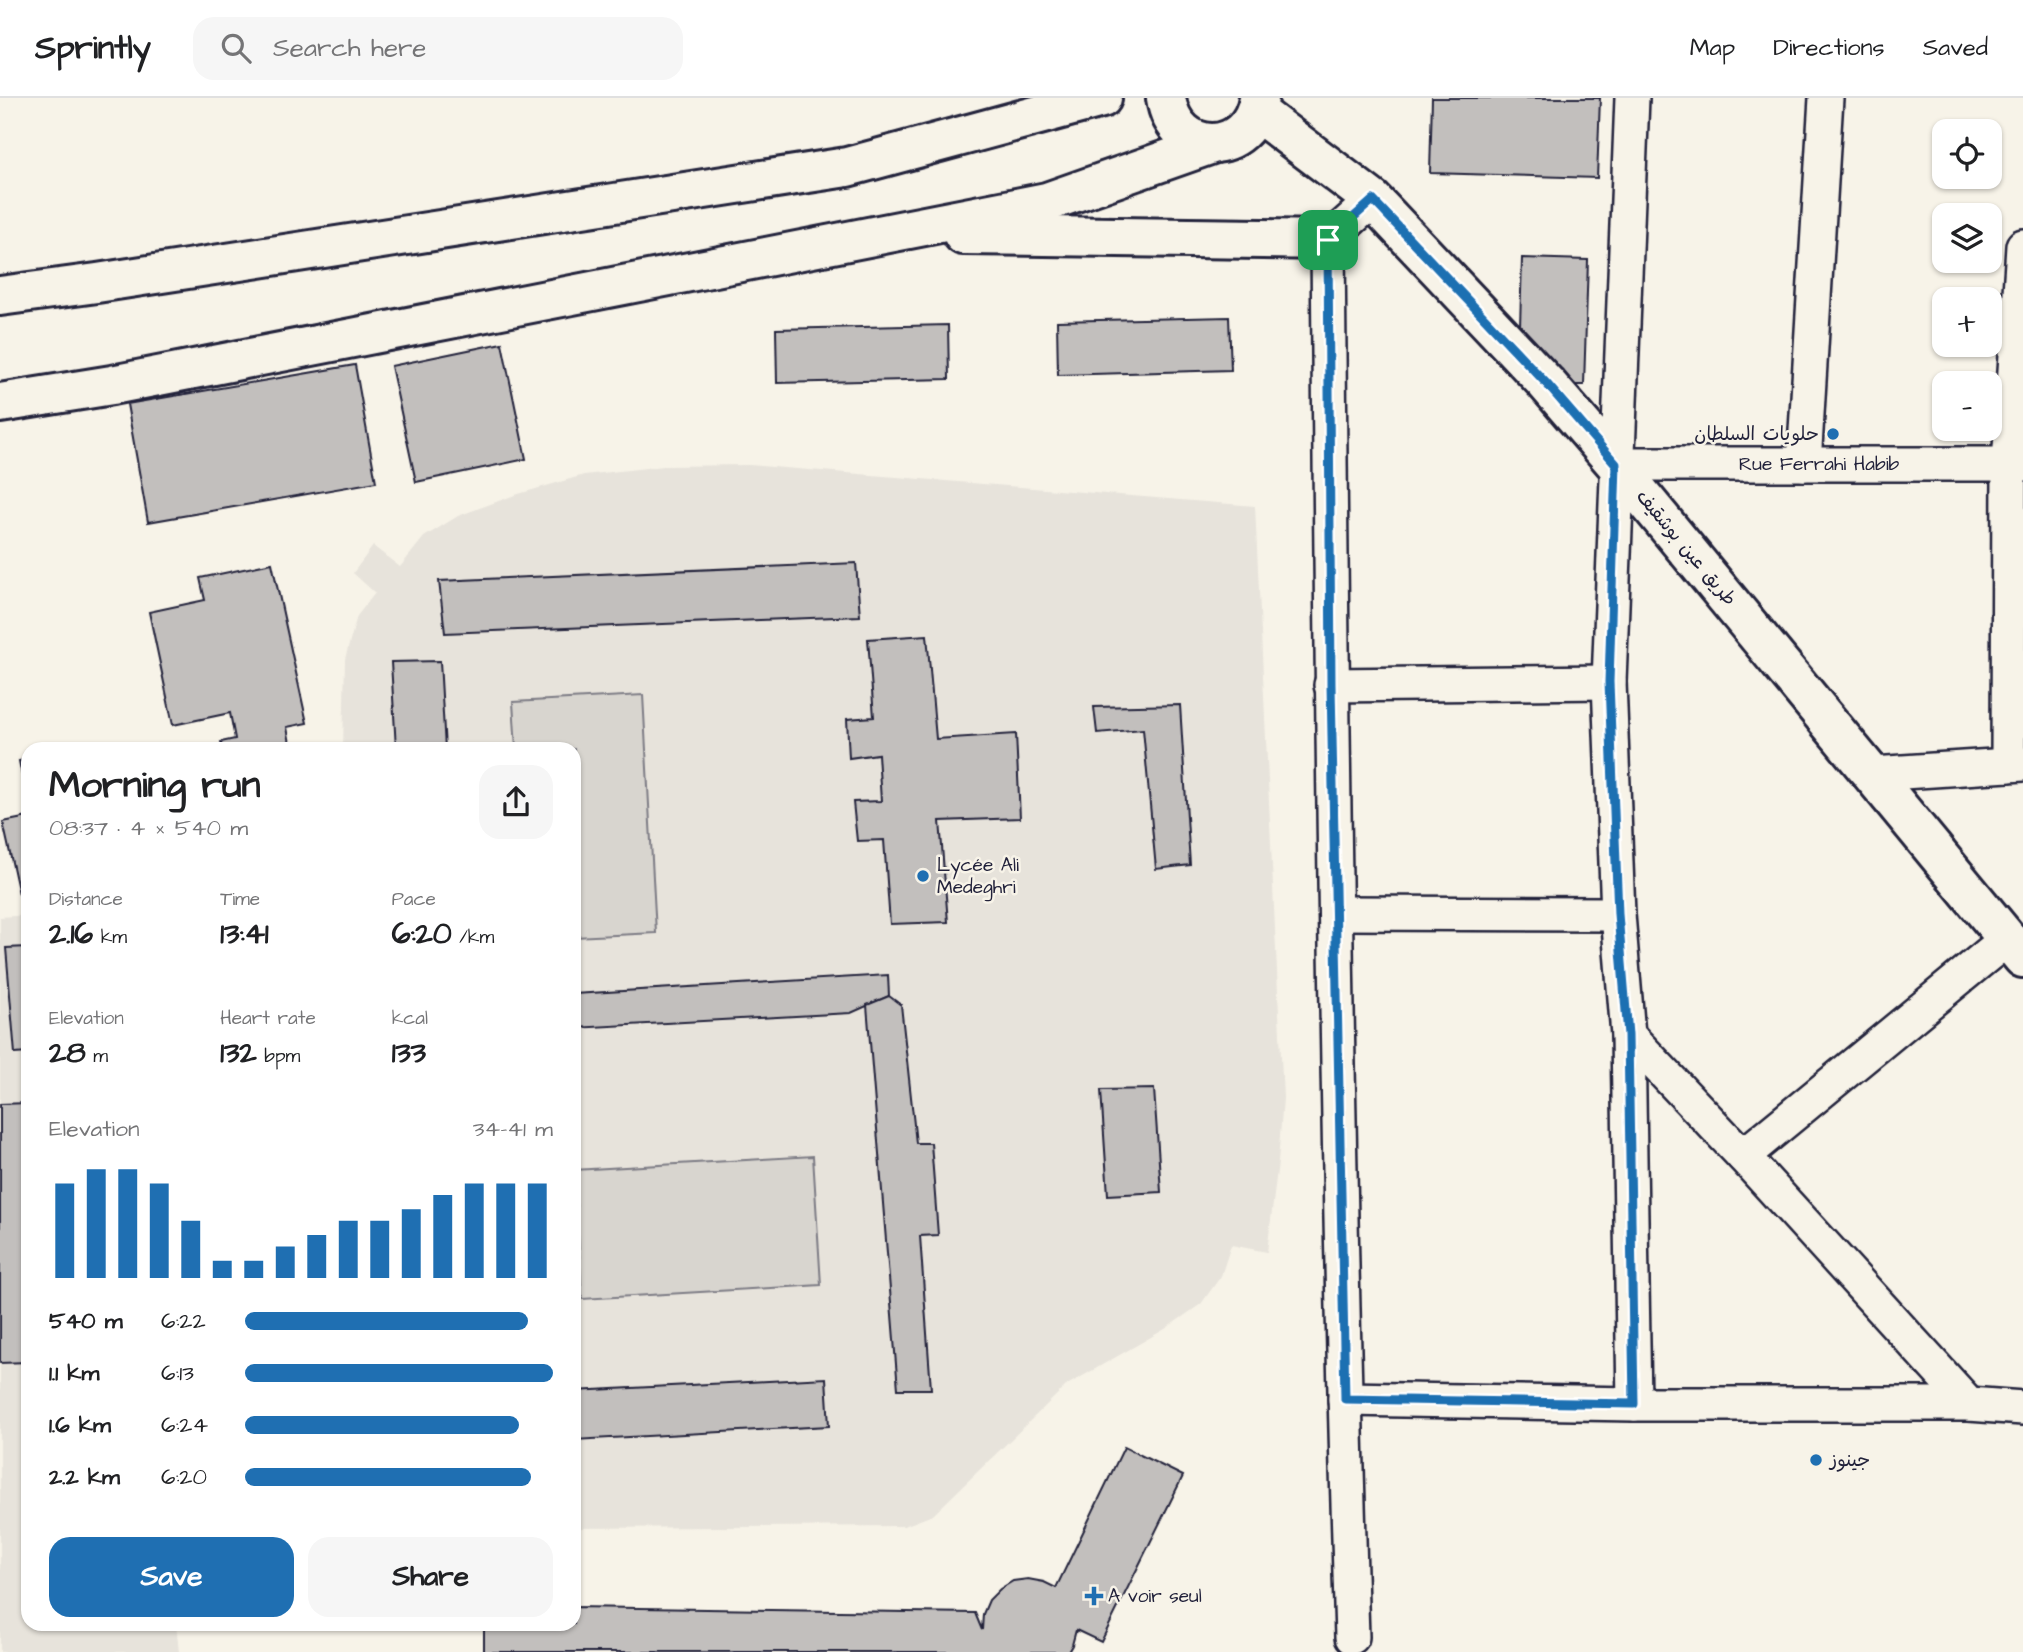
<!DOCTYPE html>
<meta charset="utf-8">
<style>
body{margin:0;font-family:"Architects Daughter","Playpen Sans Arabic",sans-serif;background:#f6f6f6;color:#202124;height:100vh;display:flex;flex-direction:column;font-size:26px;white-space:nowrap}
*{box-sizing:border-box;margin:0}
p{font-size:23px;color:#757577}
.icon{flex:none;width:38px;height:38px;fill:none;stroke:currentColor;stroke-width:2;stroke-linecap:round;stroke-linejoin:round}
.map{position:relative;flex:1;overflow:hidden}
.side{position:absolute;left:21px;top:644px;width:560px;height:889px;display:flex;flex-direction:column;background:#fff;border-radius:21px;box-shadow:0 2px 5px #0004}
.side>*{flex:none}
.controls{position:absolute;left:1932px;top:21px;display:grid;gap:14px}
.controls a{display:grid;place-items:center;width:70px;height:70px;border-radius:14px;background:#fff;box-shadow:0 2px 5px #0004;font-size:35px}
.pin{position:absolute;display:grid;place-items:center;width:60px;height:60px;color:#fff;margin:-30px;border-radius:14px;box-shadow:0 4px 10px #0006}
.round{display:grid;place-items:center;flex:none;width:74px;height:74px;border-radius:21px;background:#f6f6f6}
.summary{display:flex;align-items:center;justify-content:space-between;height:119px;padding:0 28px}
h1{font-size:38px;font-weight:800;line-height:52px}
.metrics{display:grid;grid-template-columns:repeat(3,1fr);gap:10px;height:119px;padding:7px 28px}
.metrics div{display:grid;align-content:center}
.metrics b{font-size:30px;font-weight:800}
.metrics small{font-size:19px;font-weight:400}
.metrics p{font-size:19px}
.chart{height:196px;padding:14px 28px}
.chart p{display:flex;justify-content:space-between}
.chart svg{width:100%;height:126px;margin-top:7px;stroke:#1f6fb2;stroke-width:6}
.cta{display:flex;gap:14px;margin-top:auto;padding:14px 28px}
.cta a{flex:1;height:80px;border-radius:21px;background:#1f6fb2;color:#fff;font-size:28px;font-weight:800;line-height:80px;text-align:center}
.cta a+a{background:#f6f6f6;color:#202124}
ul{padding:0 28px;list-style:none;font-size:23px}
li{display:grid;grid-template-columns:112px 84px 1fr;align-items:center;height:52px}
li i{height:18px;border-radius:9px;background:#1f6fb2}
header{display:flex;align-items:center;gap:42px;box-sizing:border-box;height:98px;padding:0 35px;background:#fff;border-bottom:2px solid #e0e0e0}
header strong{font-size:33px}
nav{display:flex;gap:38px;margin-inline-start:auto;font-size:24px}
.search{width:490px;height:63px;background:#f6f6f6;display:flex;align-items:center;gap:18px;box-sizing:border-box;padding:0 24px;border-radius:21px;color:#757577;font-size:26px}
.map>svg:first-child{display:block}
</style>
<header>
<strong>Sprintly</strong>
<div class="search"><svg class="icon" aria-label="search" viewBox="0 0 24 24"><circle cx="10" cy="10" r="6"/><path d="M15 15l6 6"/></svg>Search here</div>
<nav><a>Map</a><a>Directions</a><a>Saved</a></nav>
</header>
<div class="map">
<svg width="2023" height="1554" viewBox="0 0 2023 1554">
<rect width="100%" height="100%" fill="#f7f3e8"/>
<filter id="ink" filterUnits="userSpaceOnUse"><feTurbulence type="fractalNoise" baseFrequency=".0143" numOctaves="2"/><feDisplacementMap in="SourceGraphic" scale="14" xChannelSelector="R" yChannelSelector="G"/><feConvolveMatrix kernelMatrix="1 2 1 2 8 2 1 2 1" color-interpolation-filters="sRGB"/></filter>
<g filter="url(#ink)">
<g fill="#e7e3db">
<polygon points="749,367 1255,408 1283,1000 1278,1064 1267,1154 1231,1147 1221,1178 1201,1206 1165,1231 1067,1287 933,1417 904,1428 574,1430 574,651 343,651 345,561 357,518 375,495 353,475 373,448 400,469 424,439 458,418 515,397 584,377 664,368"/>
<polygon points="28,817 28,1526 176,1526 179,1554 0,1554 0,819"/>
</g>
<g fill="#d8d5cf" stroke="#7d7c85" stroke-width="2">
<polygon points="643,597 656,835 574,839 574,651 516,651 513,604"/>
<polygon points="813,1058 821,1187 582,1201 574,1072"/>
</g>
<g fill="#c2bfbd" stroke="#22223b" stroke-width="2">
<polygon points="1432,0 1600,0 1597,80 1430,75"/>
<polygon points="1522,160 1588,162 1584,287 1567,287 1520,229"/>
<polygon points="1229,219 1231,272 1058,277 1057,223"/>
<polygon points="948,227 949,281 777,285 776,231"/>
<polygon points="502,245 526,361 416,384 391,268"/>
<polygon points="355,267 376,384 148,424 127,306"/>
<polygon points="272,465 307,625 287,629 291,651 222,651 221,644 235,641 230,615 173,627 149,514 205,502 200,480"/>
<polygon points="856,465 860,518 445,535 439,483"/>
<polygon points="927,537 936,641 1016,636 1020,720 940,723 948,824 890,826 884,742 857,743 853,704 881,703 878,656 849,660 847,621 874,619 868,541"/>
<polygon points="440,563 445,651 396,651 391,564"/>
<polygon points="1180,607 1190,767 1156,771 1143,631 1097,635 1094,609"/>
<polygon points="28,661 28,706 19,663"/>
<polygon points="28,719 28,795 19,796 3,724"/>
<polygon points="28,849 28,955 15,956 6,850"/>
<polygon points="888,877 889,898 851,915 574,930 574,896"/>
<polygon points="889,898 901,907 916,1045 931,1045 938,1137 920,1138 931,1291 898,1291 867,907"/>
<polygon points="1154,991 1161,1094 1108,1097 1101,992"/>
<polygon points="28,1005 28,1264 0,1265 0,1006"/>
<polygon points="826,1280 829,1328 574,1342 574,1293"/>
<polygon points="1124,1349 1183,1378 1101,1544 1076,1532 1072,1547 1068,1554 484,1554 484,1526 574,1526 574,1509 975,1515 982,1532 983,1516 989,1502 1000,1491 1013,1483 1028,1481 1044,1484 1056,1490"/>
</g>
<g fill="none" stroke-linecap="round" stroke-linejoin="round">
<defs>
<g id="street">
<polyline points="1632,0 1609,584 1618,816 1628,937 1634,1306"/>
<path id="s1" d="M1616,366H2023"/>
<polyline points="1804,366 1826,0"/>
<polyline points="1331,587 1609,584"/>
<polyline points="2008,667 2009,366 2023,148"/>
<polyline points="1873,676 2023,666"/>
<polyline points="1336,815 1618,816"/>
<polyline points="1628,937 1743,1058 1969,1306"/>
<polyline points="1743,1058 2007,841"/>
<polyline points="1345,1301 1634,1306 1969,1306 2023,1310"/>
<path d="M1352,1539C1337,1073 1332,607 1328,142L1373,102"/>
</g>
<g id="secondary">
<polyline points="963,137 1328,142"/>
<polyline points="0,198 97,185 847,69 1102,0"/>
<polyline points="0,305 112,287 1047,104 1212,46"/>
</g>
<g id="primary">
<path d="M1166,0C1175,60 1249,60 1259,0"/>
<polyline points="1257,14 1373,102 1546,285 1616,366 2023,860"/>
</g>
</defs>
<use href="#street" stroke="#22223b" stroke-width="38"/>
<use href="#secondary" stroke="#22223b" stroke-width="44"/>
<use href="#primary" stroke="#22223b" stroke-width="44"/>
<use href="#street" stroke="#f7f3e8" stroke-width="33"/>
<use href="#secondary" stroke="#f7f3e8" stroke-width="38"/>
<use href="#primary" stroke="#f7f3e8" stroke-width="38"/>
</g>
</g>
<g fill="none" stroke-linecap="round" stroke-linejoin="round" filter="url(#ink)">
<defs>
<polygon id="route" points="1373,102 1546,285 1616,366 1609,584 1618,816 1628,937 1634,1306 1345,1301 1331,587 1328,142"/>
</defs>
<use href="#route" stroke="#fff" stroke-width="14"/>
<use href="#route" stroke="#1f6fb2" stroke-width="9"/>
</g>
<g fill="#1f6fb2" stroke="#f7f3e8" stroke-width="2.5">
<circle cx="1833" cy="336" r="7"/>
<circle cx="923" cy="778" r="7"/>
<circle cx="1816" cy="1362" r="7"/>
<path d="M1090.5 1487.5h7v7h7v7h-7v7h-7v-7h-7v-7h7z"/>
</g>
<g text-anchor="middle" dominant-baseline="central" stroke-width="5" stroke-linejoin="round" paint-order="stroke">
<g font-size="19" fill="#22223b" stroke="#f7f3e8" text-anchor="start">
<text x="1819" y="336" text-anchor="end">حلويات السلطان</text>
<text x="937" y="767">Lycée Ali<tspan x="937" dy="22">Medeghri</tspan></text>
<text x="1830" y="1362">جينوز</text>
<text x="1108" y="1498">A voir seul</text>
</g>
<g font-size="19" fill="#22223b" stroke="#f7f3e8">
<text stroke="none"><textPath href="#s1" startOffset="203">Rue Ferrahi Habib</textPath></text>
<text transform="translate(1686 450) rotate(50)">طريق عين بوشقيف</text>
</g>
</g>
</svg>
<div class="controls">
<a><svg class="icon" aria-label="locate" viewBox="0 0 24 24"><circle cx="12" cy="12" r="6"/><path d="M12 2v4M12 18v4M2 12h4M18 12h4"/></svg></a>
<a><svg class="icon" aria-label="layers" viewBox="0 0 24 24"><path d="M12 4l9 5-9 5-9-5zM3 14l9 5 9-5"/></svg></a>
<a>+</a>
<a>−</a>
</div>
<div class="pin" style="left:1328px;top:142px;background:#1e9e55"><svg class="icon" aria-label="arrive" viewBox="0 0 24 24"><path d="M6 21V4h12l-3 4 3 4H6"/></svg></div>
<section class="side">
<div class="summary"><div><h1>Morning run</h1><p>08:37 · 4 × 540 m</p></div><a class="round"><svg class="icon" aria-label="share" viewBox="0 0 24 24"><path d="M12 15V3M7 8l5-5 5 5M5 13v7h14v-7"/></svg></a></div>
<div class="metrics">
<div><p>Distance</p><b>2.16<small> km</small></b></div>
<div><p>Time</p><b>13:41</b></div>
<div><p>Pace</p><b>6:20<small> /km</small></b></div>
</div>
<div class="metrics">
<div><p>Elevation</p><b>28<small> m</small></b></div>
<div><p>Heart rate</p><b>132<small> bpm</small></b></div>
<div><p>kcal</p><b>133</b></div>
</div>
<div class="chart"><p><span>Elevation</span>34–41 m</p>
<svg viewBox="0 0 160 44" preserveAspectRatio="none"><path d="M5 44V11M15 44V6M25 44V6M35 44V11M45 44V24M55 44V38M65 44V38M75 44V33M85 44V29M95 44V24M105 44V24M115 44V20M125 44V15M135 44V11M145 44V11M155 44V11"/></svg>
</div>
<ul>
<li><b>540 m</b>6:22<i style="width:92%"></i></li>
<li><b>1.1 km</b>6:13<i style="width:100%"></i></li>
<li><b>1.6 km</b>6:24<i style="width:89%"></i></li>
<li><b>2.2 km</b>6:20<i style="width:93%"></i></li>
</ul>
<div class="cta"><a>Save</a><a>Share</a></div>
</section>
</div>
